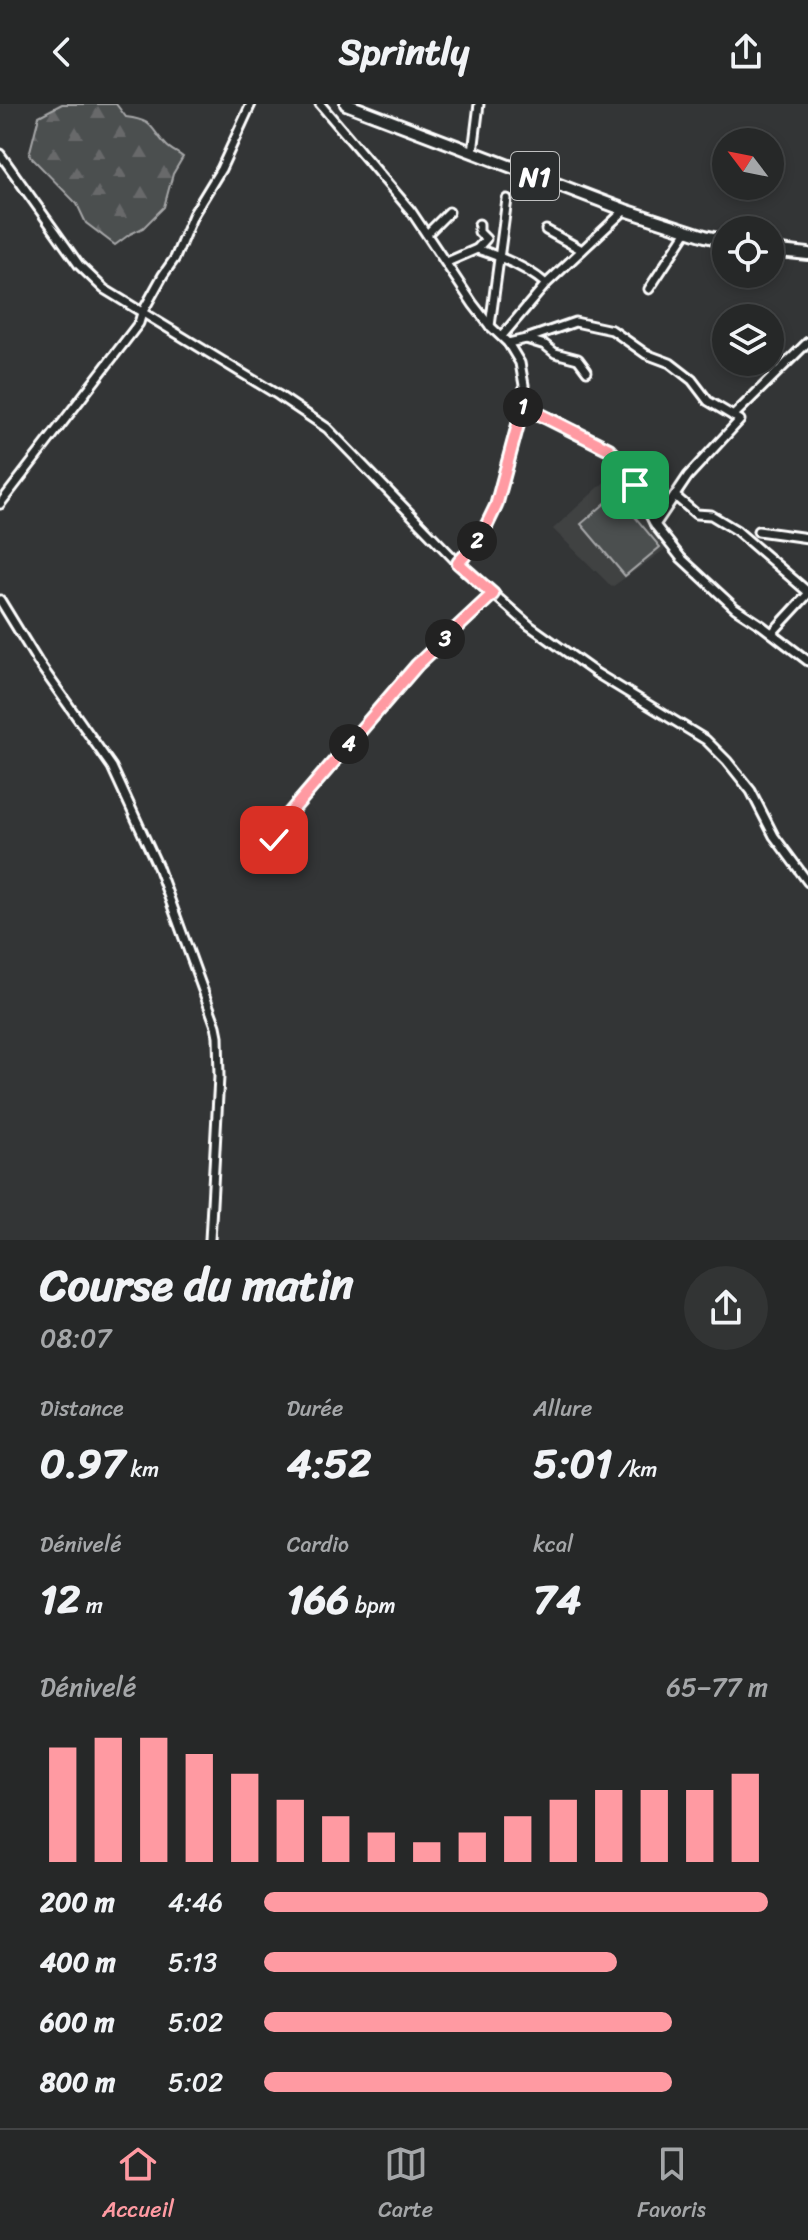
<!DOCTYPE html>
<html lang="fr">
<meta charset="utf-8">
<style>
body{margin:0;font-family:Sriracha,sans-serif;background:#323434;color:#f1f3f6;height:100vh;display:flex;flex-direction:column;font-size:30px;white-space:nowrap}
*{box-sizing:border-box;margin:0}
p{font-size:26px;color:#a4a6a8}
.icon{flex:none;width:44px;height:44px;fill:none;stroke:currentColor;stroke-width:2;stroke-linecap:round;stroke-linejoin:round}
.map{position:relative;height:1136px;overflow:hidden}
.sheet{display:flex;flex-direction:column;background:#262828;flex:1}
.sheet>*{flex:none}
.needle{width:52px;rotate:302deg}
.controls{position:absolute;left:712px;top:24px;display:grid;gap:16px}
.controls a{display:grid;place-items:center;width:72px;height:72px;border-radius:50%;background:#262828;box-shadow:0 4px 12px #0003,0 0 0 2px #424445;font-size:40px}
.pin{position:absolute;display:grid;place-items:center;width:68px;height:68px;color:#fff;margin:-34px;border-radius:16px;box-shadow:0 4px 12px #0006}
.km{position:absolute;width:40px;height:40px;margin:-20px;border-radius:50%;background:#222;color:#fff;font-size:22px;line-height:40px;text-align:center}
.round{display:grid;place-items:center;flex:none;width:84px;height:84px;border-radius:42px;background:#323434}
.summary{display:flex;align-items:center;justify-content:space-between;height:136px;padding:0 40px}
h1{font-size:44px;font-weight:800;line-height:60px}
.figures{display:grid;grid-template-columns:repeat(3,1fr);gap:12px;height:136px;padding:8px 40px}
.figures div{display:grid;align-content:center}
.figures b{font-size:40px;font-weight:800}
.figures small{font-size:22px;font-weight:400}
.figures p{font-size:22px}
.chart{height:224px;padding:16px 40px}
.chart p{display:flex;justify-content:space-between}
.chart svg{width:100%;height:144px;margin-top:8px;stroke:#ff9aa2;stroke-width:6}
ul{padding:0 40px;list-style:none;font-size:26px}
li{display:grid;grid-template-columns:128px 96px 1fr;align-items:center;height:60px}
li i{height:20px;border-radius:10px;background:#ff9aa2}
header{display:flex;justify-content:space-between;align-items:center;height:104px;padding:0 40px;background:#262828;font-size:36px;font-weight:800}
.menu{display:flex;justify-content:space-around;align-items:center;height:112px;border-top:2px solid #424445;background:#262828;font-size:22px;color:#a4a6a8}
.menu a{display:grid;justify-items:center;gap:4px}
.menu .selected{color:#ff9aa2}
.map>svg:first-child{display:block}
</style>
<header><svg class="icon" aria-label="back" viewBox="0 0 24 24"><path d="M15 5l-7 7 7 7"/></svg>Sprintly<svg class="icon" aria-label="share" viewBox="0 0 24 24"><path d="M12 15V3M7 8l5-5 5 5M5 13v7h14v-7"/></svg></header>
<div class="map">
<svg width="808" height="1136" viewBox="0 0 808 1136">
<defs>
<pattern id="forest-firs" width="22" height="20" patternUnits="userSpaceOnUse" patternTransform="scale(2)"><rect width="22" height="20" fill="#4c4f50"/><path d="M5 1l3.5 6h-7zM16 11l3.5 6h-7z" fill="#67696a"/></pattern>
</defs>
<rect width="100%" height="100%" fill="#333536"/>
<filter id="ink" filterUnits="userSpaceOnUse"><feTurbulence type="fractalNoise" baseFrequency=".0125" numOctaves="2"/><feDisplacementMap in="SourceGraphic" scale="16" xChannelSelector="R" yChannelSelector="G"/><feConvolveMatrix kernelMatrix="1 2 1 2 8 2 1 2 1" color-interpolation-filters="sRGB"/></filter>
<g filter="url(#ink)">
<polygon fill="#404243" points="610,373 668,443 612,483 553,425"/>
<path fill="url(#forest-firs)" stroke="#a6a7a8" stroke-width="2" d="M62,0H116L126,13C156,17 149,24 167,42C171,46 178,49 183,53L173,70L164,103L143,124L130,130L115,141L86,119L77,100L29,51L39,12Z"/>
<polygon fill="#4c4f50" stroke="#a6a7a8" stroke-width="2" points="616,390 660,443 625,472 581,420"/>
<g fill="none" stroke-linecap="round" stroke-linejoin="round">
<defs>
<g id="minor">
<polyline points="320,0 411,107 473,200 490,222 508,239 520,259 524,281 523,302 609,345 619,356 635,381 655,421 681,454 735,504 761,521 808,557"/>
<polyline points="473,48 479,0"/>
<polyline points="0,50 79,161 104,185 278,291 327,324 458,459 530,522 596,569 706,636 727,657 751,687 774,732 808,778"/>
<polyline points="546,126 582,146"/>
<polyline points="427,130 449,108"/>
<path d="M477,145C502,153 527,163 546,180"/>
<polyline points="447,158 477,145 486,135 479,128 479,120"/>
<polyline points="649,185 687,127"/>
<polyline points="490,222 507,95"/>
<polyline points="502,232 546,180 625,106"/>
<polyline points="526,235 575,218 612,226 646,250 670,259 692,276 708,297 740,316 688,372 655,421"/>
<polyline points="508,239 526,235 545,241 555,249 578,255 587,267"/>
<polyline points="733,312 808,238"/>
<polyline points="675,392 696,410 711,411 736,426 808,488"/>
<polyline points="0,400 139,219 142,209 163,171 175,154 193,111 221,65 251,0"/>
<polyline points="758,427 808,434"/>
<polyline points="458,459 480,435 496,402 523,302"/>
<polyline points="0,496 38,558 112,663 158,763 216,922 218,932 219,973 210,1136"/>
<polyline points="772,529 808,490"/>
<polyline points="274,736 288,711 417,561 493,490"/>
</g>
<g id="highway">
<polyline points="346,0 625,106 705,132 726,137"/>
<polyline points="770,146 808,150"/>
</g>
</defs>
<use href="#minor" stroke="#fff" stroke-width="13"/>
<use href="#highway" stroke="#fff" stroke-width="16"/>
<use href="#minor" stroke="#2a2d2e" stroke-width="7"/>
<use href="#highway" stroke="#2a2d2e" stroke-width="10"/>
</g>
</g>
<g fill="none" stroke-linecap="round" stroke-linejoin="round" filter="url(#ink)">
<defs>
<polyline id="route" points="274,736 288,711 417,561 493,490 458,459 480,435 496,402 523,302 609,345 619,356 635,381"/>
</defs>
<use href="#route" stroke="#fff" stroke-width="16"/>
<use href="#route" stroke="#ff9aa2" stroke-width="10"/>
</g>
<g text-anchor="middle" dominant-baseline="central" stroke-width="6" stroke-linejoin="round" paint-order="stroke">
<rect fill="#2a2d2e" stroke="#bfc0c0" stroke-width="2" x="511" y="48" width="48" height="48" rx="6"/>
<g font-size="28" font-weight="bold" fill="#fff">
<text x="535" y="72">N1</text>
</g>
</g>
</svg>
<div class="controls">
<a><svg class="needle" viewBox="-14 -14 28 28"><path d="M0-13l5 13h-10z" fill="#e53935"/><path d="M0 13l5-13h-10z" fill="#a4a6a8"/></svg></a>
<a><svg class="icon" aria-label="locate" viewBox="0 0 24 24"><circle cx="12" cy="12" r="6"/><path d="M12 2v4M12 18v4M2 12h4M18 12h4"/></svg></a>
<a><svg class="icon" aria-label="layers" viewBox="0 0 24 24"><path d="M12 4l9 5-9 5-9-5zM3 14l9 5 9-5"/></svg></a>
</div>
<div class="pin" style="left:635px;top:381px;background:#1e9e55"><svg class="icon" aria-label="arrive" viewBox="0 0 24 24"><path d="M6 21V4h12l-3 4 3 4H6"/></svg></div>
<div class="pin" style="left:274px;top:736px;background:#d93025"><svg class="icon" aria-label="check" viewBox="0 0 24 24"><path d="M5 12l5 5 9-10"/></svg></div>
<b class="km" style="left:523px;top:303px">1</b>
<b class="km" style="left:477px;top:437px">2</b>
<b class="km" style="left:445px;top:535px">3</b>
<b class="km" style="left:349px;top:640px">4</b>
</div>
<section class="sheet">
<div class="summary"><div><h1>Course du matin</h1><p>08:07</p></div><a class="round"><svg class="icon" aria-label="share" viewBox="0 0 24 24"><path d="M12 15V3M7 8l5-5 5 5M5 13v7h14v-7"/></svg></a></div>
<div class="figures">
<div><p>Distance</p><b>0.97<small> km</small></b></div>
<div><p>Durée</p><b>4:52</b></div>
<div><p>Allure</p><b>5:01<small> /km</small></b></div>
</div>
<div class="figures">
<div><p>Dénivelé</p><b>12<small> m</small></b></div>
<div><p>Cardio</p><b>166<small> bpm</small></b></div>
<div><p>kcal</p><b>74</b></div>
</div>
<div class="chart"><p><span>Dénivelé</span>65–77 m</p>
<svg viewBox="0 0 160 44" preserveAspectRatio="none"><path d="M5 44V9M15 44V6M25 44V6M35 44V11M45 44V17M55 44V25M65 44V30M75 44V35M85 44V38M95 44V35M105 44V30M115 44V25M125 44V22M135 44V22M145 44V22M155 44V17"/></svg>
</div>
<ul>
<li><b>200 m</b>4:46<i style="width:100%"></i></li>
<li><b>400 m</b>5:13<i style="width:70%"></i></li>
<li><b>600 m</b>5:02<i style="width:81%"></i></li>
<li><b>800 m</b>5:02<i style="width:81%"></i></li>
</ul>
</section>
<nav class="menu">
<a class="selected"><svg class="icon" aria-label="home" viewBox="0 0 24 24"><path d="M3 11l9-7 9 7M6 9v11h12V9"/></svg>Accueil</a>
<a><svg class="icon" aria-label="map" viewBox="0 0 24 24"><path d="M3 6l6-2 6 2 6-2v14l-6 2-6-2-6 2zM9 4v14M15 6v14"/></svg>Carte</a>
<a><svg class="icon" aria-label="saved" viewBox="0 0 24 24"><path d="M7 4h10v16l-5-4-5 4z"/></svg>Favoris</a>
</nav>
